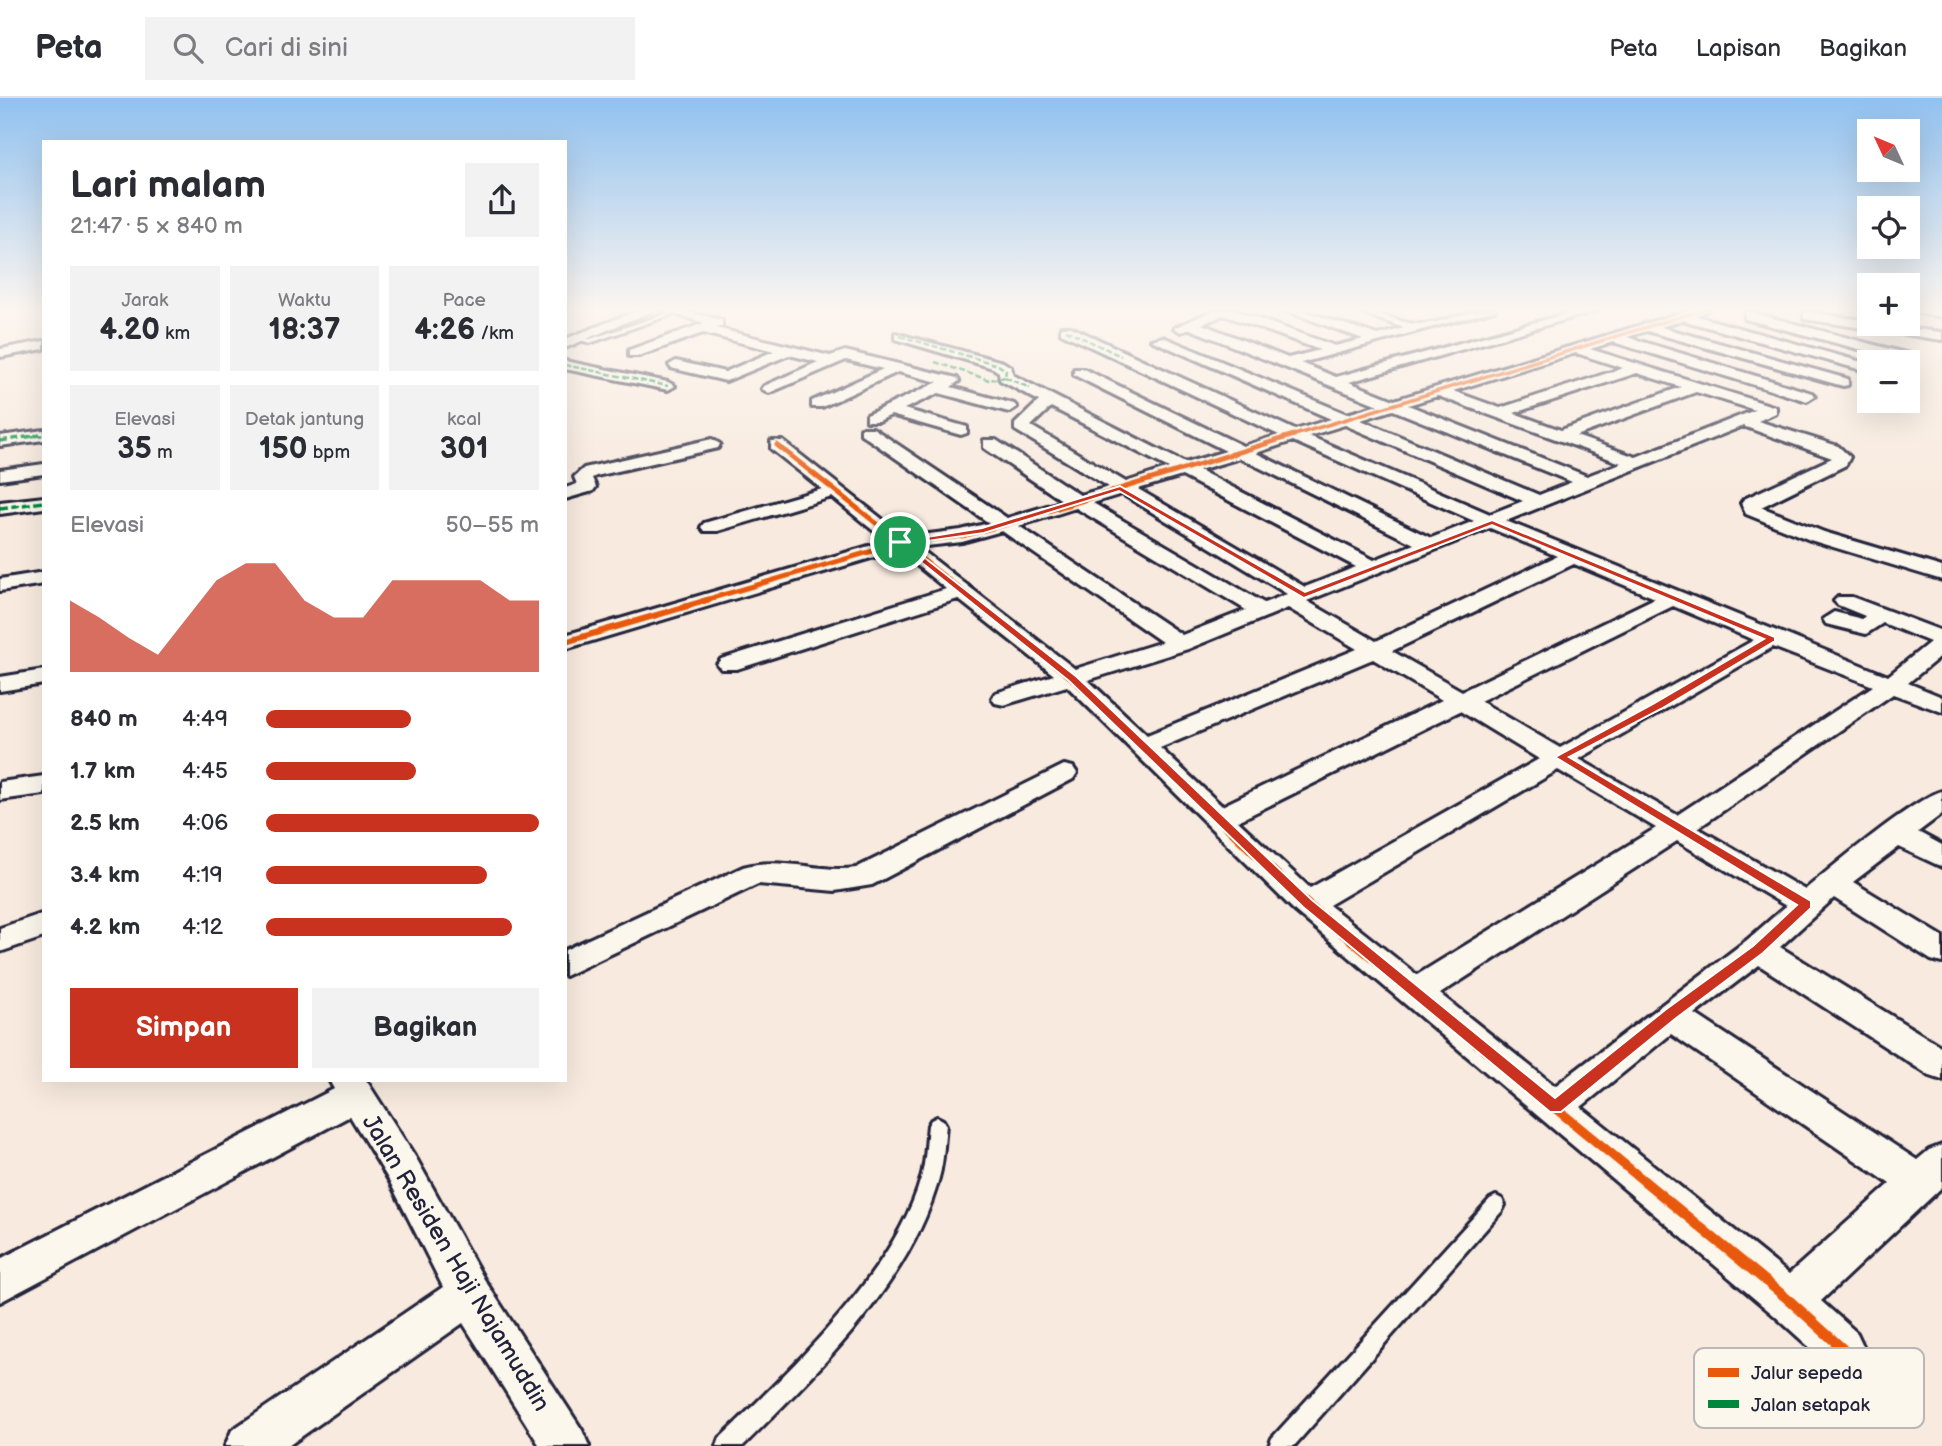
<!DOCTYPE html>
<html lang="id">
<meta charset="utf-8">
<style>
body{margin:0;font-family:"Balsamiq Sans",sans-serif;background:#f2f2f3;color:#2b2b33;height:100vh;display:flex;flex-direction:column;font-size:26px;white-space:nowrap}
*{box-sizing:border-box;margin:0}
p{font-size:23px;color:#7c7c81}
.icon{flex:none;width:38px;height:38px;fill:none;stroke:currentColor;stroke-width:2;stroke-linecap:round;stroke-linejoin:round}
.map{position:relative;flex:1;overflow:hidden}
.side{position:absolute;left:42px;top:42px;width:525px;height:942px;display:flex;flex-direction:column;background:#fff;border-radius:0px;box-shadow:0 7px 28px #0002}
.side>*{flex:none}
.needle{width:46px;rotate:314deg}
.controls{position:absolute;left:1857px;top:21px;display:grid;gap:14px}
.controls a{display:grid;place-items:center;width:63px;height:63px;border-radius:0px;background:#fff;box-shadow:0 7px 28px #0002;font-size:35px}
.pin{position:absolute;display:grid;place-items:center;width:60px;height:60px;color:#fff;margin:-30px;border:4px solid #fff;border-radius:50%;box-shadow:0 2px 7px #0007}
.round{display:grid;place-items:center;flex:none;width:74px;height:74px;border-radius:0px;background:#f2f2f3}
.headline{display:flex;align-items:center;justify-content:space-between;height:119px;padding:0 28px}
h1{font-size:38px;font-weight:600;line-height:52px}
.metrics{display:grid;grid-template-columns:repeat(3,1fr);gap:10px;height:119px;padding:7px 28px}
.metrics div{display:grid;align-content:center;border-radius:0px;background:#f2f2f3;text-align:center}
.metrics b{font-size:30px;font-weight:600}
.metrics small{font-size:19px;font-weight:400}
.metrics p{font-size:19px}
.chart{height:196px;padding:14px 28px}
.chart p{display:flex;justify-content:space-between}
.chart svg{width:100%;height:126px;margin-top:7px;fill:#c8321e;opacity:.7}
.button{display:flex;gap:14px;margin-top:auto;padding:14px 28px}
.button a{flex:1;height:80px;border-radius:0px;background:#c8321e;color:#fff;font-size:28px;font-weight:600;line-height:80px;text-align:center}
.button a+a{background:#f2f2f3;color:#2b2b33}
ul{padding:0 28px;list-style:none;font-size:23px}
li{display:grid;grid-template-columns:112px 84px 1fr;align-items:center;height:52px}
li i{height:18px;border-radius:9px;background:#c8321e}
header{display:flex;align-items:center;gap:42px;box-sizing:border-box;height:98px;padding:0 35px;background:#fff;border-bottom:2px solid #e1e1e2}
header strong{font-size:33px}
nav{display:flex;gap:38px;margin-inline-start:auto;font-size:24px}
.search{width:490px;height:63px;background:#f2f2f3;display:flex;align-items:center;gap:18px;box-sizing:border-box;padding:0 24px;border-radius:0px;color:#7c7c81;font-size:26px}
.map>svg:first-child{display:block}
</style>
<header>
<strong>Peta</strong>
<div class="search"><svg class="icon" aria-label="search" viewBox="0 0 24 24"><circle cx="10" cy="10" r="6"/><path d="M15 15l6 6"/></svg>Cari di sini</div>
<nav><a>Peta</a><a>Lapisan</a><a>Bagikan</a></nav>
</header>
<div class="map">
<svg width="1942" height="1348" viewBox="0 0 1942 1348">
<rect width="100%" height="100%" fill="#f8eade"/>
<filter id="ink" filterUnits="userSpaceOnUse"><feTurbulence type="fractalNoise" baseFrequency=".0143" numOctaves="2"/><feDisplacementMap in="SourceGraphic" scale="14" xChannelSelector="R" yChannelSelector="G"/><feConvolveMatrix kernelMatrix="1 2 1 2 8 2 1 2 1" color-interpolation-filters="sRGB"/></filter>
<g filter="url(#ink)">
<g fill="none" stroke-linecap="round" stroke-linejoin="round">
<defs>
<g id="service">
<polygon points="674,213 679,214 590,245 574,240 577,238 590,241"/>
<path d="M937,1019L943,1022L946,1027C944,1044 944,1063 939,1080C912,1184 817,1274 743,1348H717L720,1340C789,1273 895,1174 921,1080C926,1063 926,1045 928,1027L931,1022Z"/>
<polygon points="1496,1098 1502,1101 1505,1107 1502,1113 1294,1348 1269,1348 1272,1340 1490,1101"/>
</g>
<g id="minor">
<polygon points="639,212 655,212 565,250 565,241"/>
<polygon points="662,212 681,212 722,222 722,228 716,230 830,258 845,253 957,280 959,283 951,289 1014,306 1017,309 1009,314 939,295 904,311 967,329 967,335 961,337 891,317 879,323 867,323 867,317 938,284 898,274 822,309 812,309 812,303 883,271 846,262 769,295 762,291 764,288 818,264 789,257 726,283 671,270 669,267 676,263 725,274 774,253 703,235 639,258 629,258 629,252 704,225"/>
<path d="M1214,212H1234L1335,248L1363,241L1284,212H1301L1378,237L1404,230L1354,212C1378,212 1400,226 1419,226C1445,226 1469,210 1495,212L1301,265L1336,279L1580,212H1599L1349,284L1394,302L1690,212H1708L1696,218L1869,266V274L1682,222L1661,229L1848,281V287L1843,288L1647,233L1627,239L1812,295L1815,298L1807,303L1613,244L1590,251L1776,309V315L1758,323L1838,348L1850,359L1846,367L1761,409L1824,434L1942,469V482L1810,442L1746,416L1741,405L1744,401L1832,360L1743,328L1506,423L1888,578L1930,544L1883,525L1866,536L1826,526L1823,521L1834,514L1862,521L1865,518L1838,507L1834,503L1838,499H1852L1942,533V557L1908,585L1942,599V614L1893,596L1698,730L1805,792C1830,770 1915,700 1942,693V716L1918,734L1942,747V769L1899,749L1853,784L1942,838V865L1931,862L1834,800L1780,849L1942,949V982L1930,978L1759,867L1695,916L1917,1062L1929,1052L1942,1047V1089L1821,1203L1857,1235L1864,1250L1857,1265L1842,1272L1827,1265L1775,1218L1296,814L1067,588L1004,607L995,605L992,600L995,595L1054,577L958,501L737,571H721L717,566L721,561L946,491L898,452L565,551V537L886,443L832,399L718,433H704L701,429L704,425L822,391L771,351V343H783L905,439L961,432L989,425L861,336V330H873L1007,420L1063,403L984,350V342H996L1080,397L1109,389L1015,332V326L1039,303L1000,282L999,274L993,270L895,241V235L1003,264L1011,269L1013,277L1185,365L1226,353L1074,277V271H1084L1243,348L1279,337L1061,235V229H1071L1295,332L1331,321L1151,242L1163,239L1347,316L1378,307L1190,231L1181,234L1174,230ZM1224,217L1320,252L1288,260L1202,226ZM1576,255L1623,270L1500,310L1453,293ZM1637,275L1681,289L1561,332L1514,315ZM1696,294L1755,312L1636,359L1576,338ZM1438,298L1621,365L1587,378L1408,307ZM1051,309L1169,370L1126,384L1031,328ZM1393,312L1572,384L1539,397L1361,322ZM1345,327L1523,403L1490,416L1309,338ZM1293,343L1474,423L1431,440L1256,355ZM1240,360L1414,446L1374,462L1199,372ZM1182,378L1356,469L1305,489L1138,391ZM1122,396L1287,496L1264,505L1093,405ZM1076,410L1246,512L1182,537L1019,428ZM1490,430L1557,458L1376,543L1307,503ZM1002,433L1162,544L1075,571L918,449L962,444ZM1574,466L1655,500L1462,593L1392,553ZM1673,508L1754,542L1560,650L1480,603ZM1288,510L1357,551L1147,637L1088,582L1188,551ZM1773,549L1873,588L1677,717L1579,661ZM1373,561L1442,602L1222,708L1160,650ZM1460,613L1539,661L1310,790L1238,723ZM1558,672L1656,730L1417,877L1329,807ZM1677,743L1786,808L1747,842L1555,988L1440,896ZM1671,936L1890,1086L1789,1176L1581,1009Z"/>
<polygon points="1916,212 1942,212 1942,219 1918,215"/>
<polygon points="1750,214 1909,256 1911,259 1904,263 1745,221 1745,215"/>
<polygon points="1809,214 1869,223 1869,226 1942,234 1942,242 1804,221 1804,215"/>
<polygon points="44,243 44,251 0,259 0,251"/>
<polygon points="565,263 668,284 675,288 668,292 565,271"/>
<polygon points="44,332 44,342 0,348 0,338"/>
<polygon points="712,341 720,346 718,350 596,378 592,380 596,389 593,393 565,401 565,390 577,386 574,379 584,370"/>
<polygon points="44,366 44,376 0,382 0,372"/>
<polygon points="44,399 44,410 0,416 0,404"/>
<polygon points="44,474 44,486 0,493 0,481"/>
<polygon points="44,572 44,586 0,593 0,579"/>
<path d="M1064,667L1073,669L1077,675L1073,681L872,787L835,793L758,786L565,878V852L743,769C780,758 818,775 856,770Z"/>
<polygon points="44,678 44,696 0,702 0,684"/>
<polygon points="44,815 44,839 0,854 0,830"/>
<polygon points="329,982 366,982 416,1060 484,1181 582,1332 589,1348 540,1348 463,1225 288,1348 225,1348 232,1332 443,1189 390,1084 350,1018 0,1204 0,1161 334,991"/>
</g>
</defs>
<use href="#service" stroke="#22223b" stroke-width="6"/>
<use href="#minor" stroke="#22223b" stroke-width="6"/>
<use href="#service" fill="#fbf7ec" fill-rule="evenodd"/>
<use href="#minor" fill="#fbf7ec" fill-rule="evenodd"/>
<g stroke="#00873e" stroke-width="2.5" stroke-dasharray="6 2.5" stroke-linecap="butt">
<polyline points="1066,232 1121,258"/>
<polyline points="900,238 998,267 1006,272 1005,279 1030,290"/>
<polyline points="935,264 989,282 1005,279"/>
<polyline points="565,267 668,288"/>
<polyline points="28,339 44,337"/>
</g>
<g stroke="#00873e" stroke-width="3.5" stroke-dasharray="8 3.5" stroke-linecap="butt">
<polyline points="0,343 40,337"/>
<polyline points="0,410 44,404"/>
</g>
<defs>
<polyline id="cycleway-far4" points="1288,339 1702,212"/>
<g id="cycleway-far3">
<polyline points="777,347 975,503"/>
<polyline points="702,503 900,445 962,438 1003,427 1294,337"/>
</g>
<g id="cycleway-far2">
<polyline points="973,502 1073,581 1214,716"/>
<polyline points="565,544 708,502"/>
</g>
<polyline id="cycleway-far1" points="1212,714 1307,806 1533,992"/>
<polyline id="cycleway" points="1531,990 1790,1203 1842,1250"/>
</defs>
<use href="#cycleway-far4" stroke="#fbf7ec" stroke-width="6"/>
<use href="#cycleway-far3" stroke="#fbf7ec" stroke-width="9"/>
<use href="#cycleway-far2" stroke="#fbf7ec" stroke-width="10"/>
<use href="#cycleway-far1" stroke="#fbf7ec" stroke-width="13"/>
<use href="#cycleway" stroke="#fbf7ec" stroke-width="15"/>
<use href="#cycleway-far4" stroke="#e8590c" stroke-width="3.5"/>
<use href="#cycleway-far3" stroke="#e8590c" stroke-width="5"/>
<use href="#cycleway-far2" stroke="#e8590c" stroke-width="6"/>
<use href="#cycleway-far1" stroke="#e8590c" stroke-width="9"/>
<use href="#cycleway" stroke="#e8590c" stroke-width="10"/>
</g>
</g>
<linearGradient id="sky" x2="0" y2="1"><stop stop-color="#91c1ef"/><stop offset="0.53" stop-color="#fcf6f0"/><stop offset="1" stop-color="#fcf6f0" stop-opacity="0"/></linearGradient>
<rect width="1942" height="400" fill="url(#sky)"/>
<path fill="#c8321e" stroke="#fff" stroke-width="2" fill-rule="evenodd" d="M1120,388L1305,494L1492,422L1775,539V543L1661,611L1569,659L1811,803V810L1763,855L1675,921L1561,1014H1550L1303,809L1069,583L896,444L982,430ZM1119,393L1304,500L1492,427L1764,541L1653,606L1555,659L1797,807L1753,848L1665,912L1555,1000L1312,802L1077,579L907,446L984,435Z"/>
<g text-anchor="middle" dominant-baseline="central" stroke-width="5" stroke-linejoin="round" paint-order="stroke">
<g font-size="24" fill="#22223b" stroke="#fbf7ec">
<text transform="translate(456 1165) rotate(59)">Jalan Residen Haji Najamuddin</text>
</g>
</g>
<rect x="1694" y="1250" width="230" height="80" rx="10" fill="#fbf7ec" stroke="#bab7b7" stroke-width="2"/>
<rect x="1708" y="1270" width="31" height="9" fill="#e8590c"/>
<rect x="1708" y="1302" width="31" height="8" fill="#00873e"/>
<g font-size="19" fill="#22223b">
<text x="1751" y="1281">Jalur sepeda</text>
<text x="1751" y="1313">Jalan setapak</text>
</g>
</svg>
<div class="controls">
<a><svg class="needle" viewBox="-14 -14 28 28"><path d="M0-13l5 13h-10z" fill="#e53935"/><path d="M0 13l5-13h-10z" fill="#7c7c81"/></svg></a>
<a><svg class="icon" aria-label="locate" viewBox="0 0 24 24"><circle cx="12" cy="12" r="6"/><path d="M12 2v4M12 18v4M2 12h4M18 12h4"/></svg></a>
<a>+</a>
<a>−</a>
</div>
<div class="pin" style="left:900px;top:444px;background:#1e9e55"><svg class="icon" aria-label="arrive" viewBox="0 0 24 24"><path d="M6 21V4h12l-3 4 3 4H6"/></svg></div>
<section class="side">
<div class="headline"><div><h1>Lari malam</h1><p>21:47 · 5 × 840 m</p></div><a class="round"><svg class="icon" aria-label="share" viewBox="0 0 24 24"><path d="M12 15V3M7 8l5-5 5 5M5 13v7h14v-7"/></svg></a></div>
<div class="metrics">
<div><p>Jarak</p><b>4.20<small> km</small></b></div>
<div><p>Waktu</p><b>18:37</b></div>
<div><p>Pace</p><b>4:26<small> /km</small></b></div>
</div>
<div class="metrics">
<div><p>Elevasi</p><b>35<small> m</small></b></div>
<div><p>Detak jantung</p><b>150<small> bpm</small></b></div>
<div><p>kcal</p><b>301</b></div>
</div>
<div class="chart"><p><span>Elevasi</span>50–55 m</p>
<svg viewBox="0 0 160 44" preserveAspectRatio="none"><path d="M0 44V19L10 25L20 32L30 38L40 25L50 12L60 6L70 6L80 19L90 25L100 25L110 12L120 12L130 12L140 12L150 19L160 19V44z"/></svg>
</div>
<ul>
<li><b>840 m</b>4:49<i style="width:53%"></i></li>
<li><b>1.7 km</b>4:45<i style="width:55%"></i></li>
<li><b>2.5 km</b>4:06<i style="width:100%"></i></li>
<li><b>3.4 km</b>4:19<i style="width:81%"></i></li>
<li><b>4.2 km</b>4:12<i style="width:90%"></i></li>
</ul>
<div class="button"><a>Simpan</a><a>Bagikan</a></div>
</section>
</div>
